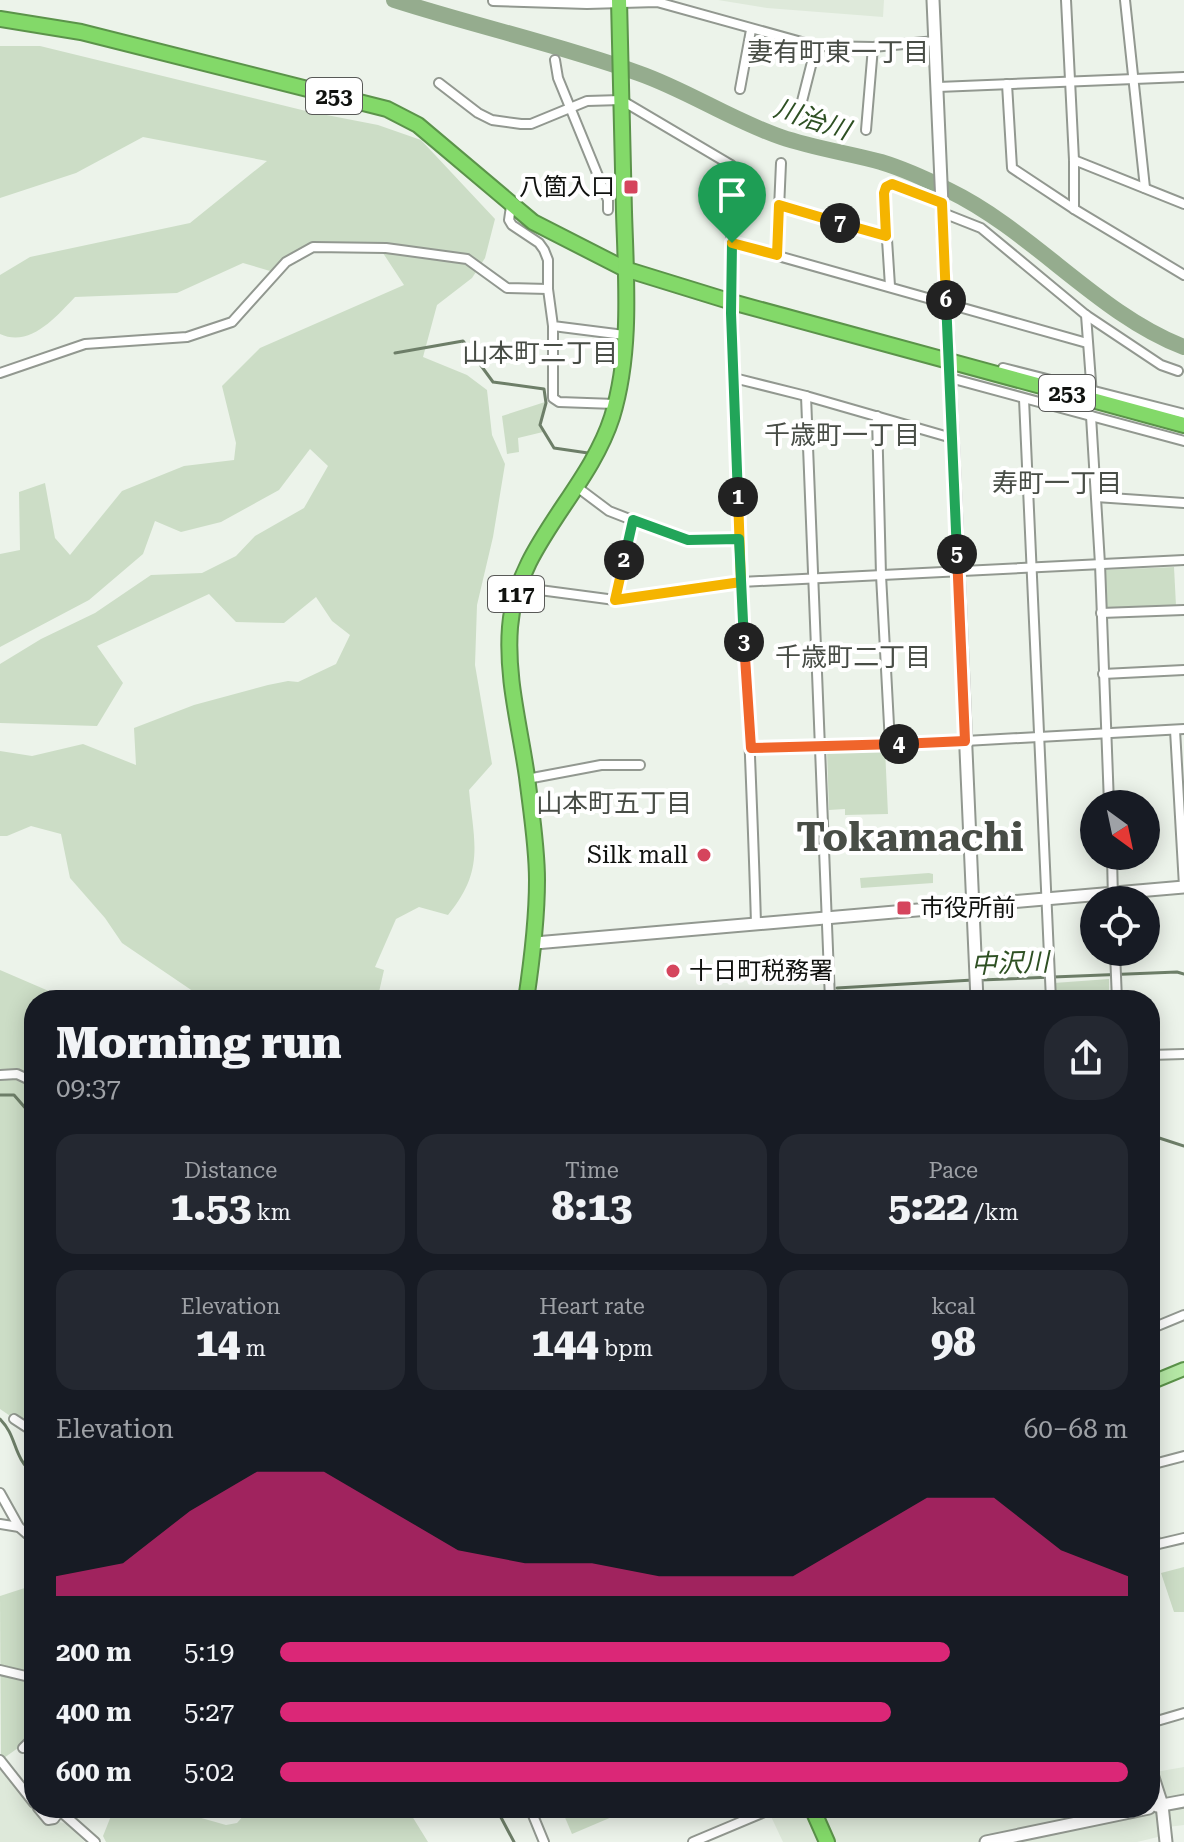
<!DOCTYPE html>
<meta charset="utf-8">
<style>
body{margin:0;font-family:"Roboto Serif","Noto Sans JP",serif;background:#242831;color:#f1f3f6;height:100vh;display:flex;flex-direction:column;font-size:30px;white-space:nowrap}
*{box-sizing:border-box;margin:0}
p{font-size:26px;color:#9ea1a6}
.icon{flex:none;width:44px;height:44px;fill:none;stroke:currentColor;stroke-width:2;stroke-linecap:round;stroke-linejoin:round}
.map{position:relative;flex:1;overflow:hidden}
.details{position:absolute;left:24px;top:990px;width:1136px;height:828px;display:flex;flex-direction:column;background:#171b24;border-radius:32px;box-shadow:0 4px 20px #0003}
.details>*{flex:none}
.needle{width:52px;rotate:147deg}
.tools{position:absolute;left:1080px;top:790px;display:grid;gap:16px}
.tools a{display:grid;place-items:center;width:80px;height:80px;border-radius:50%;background:#171b24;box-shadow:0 4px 20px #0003;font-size:40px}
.pin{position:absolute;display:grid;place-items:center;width:68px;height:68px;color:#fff;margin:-82px -34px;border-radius:50% 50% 50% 0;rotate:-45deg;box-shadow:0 0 8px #0007}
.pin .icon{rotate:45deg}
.km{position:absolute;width:40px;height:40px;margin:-20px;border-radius:50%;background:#222;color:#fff;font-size:22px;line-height:40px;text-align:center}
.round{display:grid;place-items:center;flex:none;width:84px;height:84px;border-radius:32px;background:#242831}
.summary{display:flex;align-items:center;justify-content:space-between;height:136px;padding:0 32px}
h1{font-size:44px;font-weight:800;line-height:60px}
.stats{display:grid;grid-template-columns:repeat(3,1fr);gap:12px;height:136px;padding:8px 32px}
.stats div{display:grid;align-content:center;border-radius:20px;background:#242831;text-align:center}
.stats b{font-size:40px;font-weight:800}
.stats small{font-size:22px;font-weight:400}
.stats p{font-size:22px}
.chart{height:224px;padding:16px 32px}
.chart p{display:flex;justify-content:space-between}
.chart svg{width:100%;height:144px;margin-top:8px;fill:#db2777;opacity:.7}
ul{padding:0 32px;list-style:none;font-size:26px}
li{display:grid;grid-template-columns:128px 96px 1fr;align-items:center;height:60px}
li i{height:20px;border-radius:10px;background:#db2777}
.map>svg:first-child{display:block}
</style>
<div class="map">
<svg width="1184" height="1842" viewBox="0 0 1184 1842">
<rect width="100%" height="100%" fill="#ecf3ea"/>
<g fill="#dee9da">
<polygon points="718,0 884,0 883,17 767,8"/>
<polygon points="0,1766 42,1817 67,1824 85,1842 0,1842"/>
<polygon points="1184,1767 1184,1825 1168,1827 1162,1836 1137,1842 783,1842 767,1808 867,1808 868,1810 876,1808 1150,1808 1150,1773"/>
</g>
<g fill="#ccddc6">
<path d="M0,46H40L306,111L378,125L421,140L495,219L485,258L472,278L437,305L423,357L467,375L487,390L492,435L505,464L493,537L477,605L475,665L492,764L469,790C474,843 485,870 448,915L419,907L396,919L375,967L384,970L379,992L391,1000H206L122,943L105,918L70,878L61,834L31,826L7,836H0V751L32,756L83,744L136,765L134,728L194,705L268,685L288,681L298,682L336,664L350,635L332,621L316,597L284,623L236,622L209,594L97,646L123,683L97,726L0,723V664L41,639L95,613L151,575L202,573L236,556L255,536L304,508L328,466L310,449L279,490L221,522L181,532L155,521L143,554L89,600L0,647V554L20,550L19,492L45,483L55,538L70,555L122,491L184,466L234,460L236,443L222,386L260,348L404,285L381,250L311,243L270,271L243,263L177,293L75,297C56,317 30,348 0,334V275L30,257L190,223L267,161L143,137L76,173L0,198Z"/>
<polygon points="545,402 539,426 543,432 518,438 519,452 507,454 502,416"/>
<polygon points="1174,567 1176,606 1106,609 1104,570"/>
<polygon points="885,748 888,814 845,815 845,809 829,810 827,751"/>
<polygon points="929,873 933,874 933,883 861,888 860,878"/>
<polygon points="0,970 58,995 55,1000 34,1000 34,1028 31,1032 34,1035 34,1432 0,1409"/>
<polygon points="1109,979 1109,1000 1055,1000 1054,983"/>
<polygon points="1184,1567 1184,1612 1174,1612 1161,1573"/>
<polygon points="34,1585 34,1731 18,1748 1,1760 0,1596"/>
<polygon points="109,1808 166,1808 226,1825 237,1823 246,1813 244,1808 407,1808 428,1842 106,1842 103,1836 113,1811"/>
<polygon points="561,1808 633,1808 572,1834"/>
</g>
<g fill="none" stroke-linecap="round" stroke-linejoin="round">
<g stroke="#6d7e68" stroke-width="3">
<polyline points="395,353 463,341 493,382 544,389 546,403 540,425 554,448 588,453"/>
<polyline points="981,980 1177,972 1184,974"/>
<polyline points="837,988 973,980"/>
<polyline points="0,1095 14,1095 34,1118"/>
<polyline points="1150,1135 1184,1146"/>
<path d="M0,1419C18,1437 12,1457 34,1474"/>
<polyline points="496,1808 514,1842"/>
</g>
<path stroke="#95ac8e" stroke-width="16" d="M394,0C475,26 557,44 638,73C687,90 731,120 781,137C813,148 848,153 881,162C904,169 926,179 948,190C1033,231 1098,314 1184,347"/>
<defs>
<g id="street">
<polyline points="1066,0 1074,160 1074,209"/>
<polyline points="1125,0 1145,188"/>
<polyline points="493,1 587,4 657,2 816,46 873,47 935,41"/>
<polyline points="555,60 558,78 608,200 608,210"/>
<path d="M439,83L478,113L492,120L521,124H531L587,101L621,100L731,165C731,418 749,671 756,924"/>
<polyline points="1007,84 1012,168 1074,209 1184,275"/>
<polyline points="938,87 1184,77"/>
<polyline points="740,89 751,30"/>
<polyline points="798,117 816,46"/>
<polyline points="866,130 873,47"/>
<polyline points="1074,160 1184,204"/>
<polyline points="779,205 886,236"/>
<polyline points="511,206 509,220 512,225 539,243 544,250 548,260 548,289 553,326 624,335"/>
<polyline points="943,213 981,228 1086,315 1161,365 1178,371"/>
<polyline points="732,243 1087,343"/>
<polyline points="777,255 781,163"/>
<polyline points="890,286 884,193 886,187 892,184 942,203"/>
<polyline points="1086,315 1092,395"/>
<polyline points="553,326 553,398 559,402 615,404"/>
<polyline points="1003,368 1184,414"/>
<polyline points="0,373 85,344 187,337 232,322 286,262 313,247 386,248 467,259 507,288 548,289"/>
<polyline points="734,378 806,396 952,438"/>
<polyline points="950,378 1184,441"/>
<polyline points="806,396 830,1000"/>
<polyline points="1024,399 1051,1000"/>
<polyline points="877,416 881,575 890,744"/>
<polyline points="1091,416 1100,564 1109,804"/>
<polyline points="577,487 609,511 673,536 688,540 739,539"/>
<polyline points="1096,497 1184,503"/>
<polyline points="517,587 615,600 741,582 1184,560"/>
<polyline points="615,600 633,520"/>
<polyline points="1101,613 1184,610"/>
<polyline points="1103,674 1184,670"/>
<polyline points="1175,730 1184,886"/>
<polyline points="751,748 965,741 1184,729"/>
<polyline points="527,779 601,765 640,765"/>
<polyline points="1112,856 1113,900"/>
<polyline points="1115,952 1117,1000"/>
<polyline points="1150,1055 1184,1054"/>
<polyline points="0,1075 17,1074 34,1082"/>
<polyline points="1150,1329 1184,1315"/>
<polyline points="14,1419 34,1432"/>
<polyline points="1150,1465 1184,1456"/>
<polyline points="0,1493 19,1527"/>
<polyline points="1150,1520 1156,1545"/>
<polyline points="0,1524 19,1527 34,1540"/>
<polyline points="1150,1546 1184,1538"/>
<polyline points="0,1670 34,1678"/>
<polyline points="1150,1723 1184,1713"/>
<polyline points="23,1748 34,1737"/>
<polyline points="0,1760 34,1803"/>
<polyline points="38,1808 48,1820 54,1819 60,1811"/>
<polyline points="63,1808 60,1811 95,1842"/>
<polyline points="530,1808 544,1842"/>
<polyline points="693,1842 774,1808"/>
</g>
<g id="secondary">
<polyline points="933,0 977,1000"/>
<polyline points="535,943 1184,887"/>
<polyline points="1150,1768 1162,1805 1166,1842"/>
<polyline points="1157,1806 1184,1801"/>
<polyline points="986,1842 1149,1808"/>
</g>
<polyline id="primary" points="1150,1383 1184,1369"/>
<g id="highway">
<polyline points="0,19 81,32 387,109 418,125 533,222 625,269 732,302 1184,425"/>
<path d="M526,1000C532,960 537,920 537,880C537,846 531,810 527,777C520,727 506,678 510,627C516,546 588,492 612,417C632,352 626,279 624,212C622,141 621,71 619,0"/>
<polyline points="812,1808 827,1842"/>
</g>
</defs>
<use href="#street" stroke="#929890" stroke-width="12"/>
<use href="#secondary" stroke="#929890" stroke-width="15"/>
<use href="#primary" stroke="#5b934a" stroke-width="16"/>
<use href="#highway" stroke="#5b934a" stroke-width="18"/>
<use href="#street" stroke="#fff" stroke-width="8"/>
<use href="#secondary" stroke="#fff" stroke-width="11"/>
<use href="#primary" stroke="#b5e8a5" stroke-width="12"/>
<use href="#highway" stroke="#83d969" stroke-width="14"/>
</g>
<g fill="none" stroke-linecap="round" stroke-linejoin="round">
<defs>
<polyline id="split-1" points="732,243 731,313 738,497"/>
<polyline id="split-2" points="624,560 615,600 741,582 738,497"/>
<polyline id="split-3" points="624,560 633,520 688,540 739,539 744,642"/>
<polyline id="split-4" points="744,642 751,748 899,744"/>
<polyline id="split-5" points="899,744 965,741 957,554"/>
<polyline id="split-6" points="946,300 957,554"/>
<polyline id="split-7" points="840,223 886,236 884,193 886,187 892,184 942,203 946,300"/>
<polyline id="split-8" points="732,243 777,255 779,205 840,223"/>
</defs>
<use href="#split-1" stroke="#fff" stroke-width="16"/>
<use href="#split-2" stroke="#fff" stroke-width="16"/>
<use href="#split-3" stroke="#fff" stroke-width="16"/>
<use href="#split-4" stroke="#fff" stroke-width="16"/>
<use href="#split-5" stroke="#fff" stroke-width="16"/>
<use href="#split-6" stroke="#fff" stroke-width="16"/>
<use href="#split-7" stroke="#fff" stroke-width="16"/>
<use href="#split-8" stroke="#fff" stroke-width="16"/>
<use href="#split-1" stroke="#22a559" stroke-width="10"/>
<use href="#split-2" stroke="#f5b400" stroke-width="10"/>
<use href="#split-3" stroke="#22a559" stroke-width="10"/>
<use href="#split-4" stroke="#f0652b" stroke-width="10"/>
<use href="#split-5" stroke="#f0652b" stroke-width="10"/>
<use href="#split-6" stroke="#22a559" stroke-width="10"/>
<use href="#split-7" stroke="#f5b400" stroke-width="10"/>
<use href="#split-8" stroke="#f5b400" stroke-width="10"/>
</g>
<g fill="#d5455d" stroke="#fff" stroke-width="3">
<rect x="623" y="179" width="16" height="16" rx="4"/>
<circle cx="704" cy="855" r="8"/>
<rect x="896" y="900" width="16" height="16" rx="4"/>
<circle cx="673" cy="971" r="8"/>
</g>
<g text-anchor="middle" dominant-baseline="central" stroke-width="8" stroke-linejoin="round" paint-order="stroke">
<g fill="#fff" stroke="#585957" stroke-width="2">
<rect x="306" y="78" width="56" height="36" rx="6"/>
<rect x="1039" y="375" width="56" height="36" rx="6"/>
<rect x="488" y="576" width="56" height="36" rx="6"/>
</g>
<g font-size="22" font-weight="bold" fill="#10120f">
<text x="334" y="96">253</text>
<text x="1067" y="393">253</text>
<text x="516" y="594">117</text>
</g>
<g font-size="24" fill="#10120f" stroke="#fff" text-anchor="end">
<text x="615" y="187">八箇入口</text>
<text x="688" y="855">Silk mall</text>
<text x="920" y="908" text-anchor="start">市役所前</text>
<text x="689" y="971" text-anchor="start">十日町税務署</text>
</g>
<g font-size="26" fill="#484d46" stroke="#fff">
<text x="838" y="52">妻有町東一丁目</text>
<text x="540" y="353">山本町二丁目</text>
<text x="842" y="435">千歳町一丁目</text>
<text x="1057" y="483">寿町一丁目</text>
<text x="853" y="657">千歳町二丁目</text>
<text x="614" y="803">山本町五丁目</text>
</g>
<g font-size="26" font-style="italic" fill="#2e5023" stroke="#fff">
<text transform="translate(812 119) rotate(18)">川治川</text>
<text transform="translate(1010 963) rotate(-2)">中沢川</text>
</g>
<g font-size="40" font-weight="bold" fill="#484d46" stroke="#fff">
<text x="910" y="837">Tokamachi</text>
</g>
</g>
</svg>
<div class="tools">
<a><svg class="needle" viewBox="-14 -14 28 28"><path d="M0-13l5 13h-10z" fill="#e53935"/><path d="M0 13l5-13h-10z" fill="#9ea1a6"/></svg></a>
<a><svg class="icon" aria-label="locate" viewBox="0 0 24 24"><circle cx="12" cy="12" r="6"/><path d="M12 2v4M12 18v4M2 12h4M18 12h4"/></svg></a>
</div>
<div class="pin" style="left:732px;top:243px;background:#1e9e55"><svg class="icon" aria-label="arrive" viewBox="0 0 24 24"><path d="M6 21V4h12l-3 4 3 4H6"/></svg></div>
<b class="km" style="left:738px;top:497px">1</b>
<b class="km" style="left:624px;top:560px">2</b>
<b class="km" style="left:744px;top:642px">3</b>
<b class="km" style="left:899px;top:744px">4</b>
<b class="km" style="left:957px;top:554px">5</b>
<b class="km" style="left:946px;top:300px">6</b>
<b class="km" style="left:840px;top:223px">7</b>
<section class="details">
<div class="summary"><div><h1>Morning run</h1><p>09:37</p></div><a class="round"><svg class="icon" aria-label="share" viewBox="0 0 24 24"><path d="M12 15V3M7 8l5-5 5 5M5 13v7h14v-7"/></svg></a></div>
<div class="stats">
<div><p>Distance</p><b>1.53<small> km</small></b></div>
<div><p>Time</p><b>8:13</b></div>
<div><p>Pace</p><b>5:22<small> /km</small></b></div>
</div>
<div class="stats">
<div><p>Elevation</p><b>14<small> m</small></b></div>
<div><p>Heart rate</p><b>144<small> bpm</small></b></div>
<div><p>kcal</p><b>98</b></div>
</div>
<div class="chart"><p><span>Elevation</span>60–68 m</p>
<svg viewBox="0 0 160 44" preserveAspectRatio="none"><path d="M0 44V38L10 34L20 18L30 6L40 6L50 18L60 30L70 34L80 34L90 38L100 38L110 38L120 26L130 14L140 14L150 30L160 38V44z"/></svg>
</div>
<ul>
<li><b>200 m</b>5:19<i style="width:79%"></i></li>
<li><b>400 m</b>5:27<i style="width:72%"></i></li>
<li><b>600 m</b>5:02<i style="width:100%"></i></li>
</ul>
</section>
</div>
